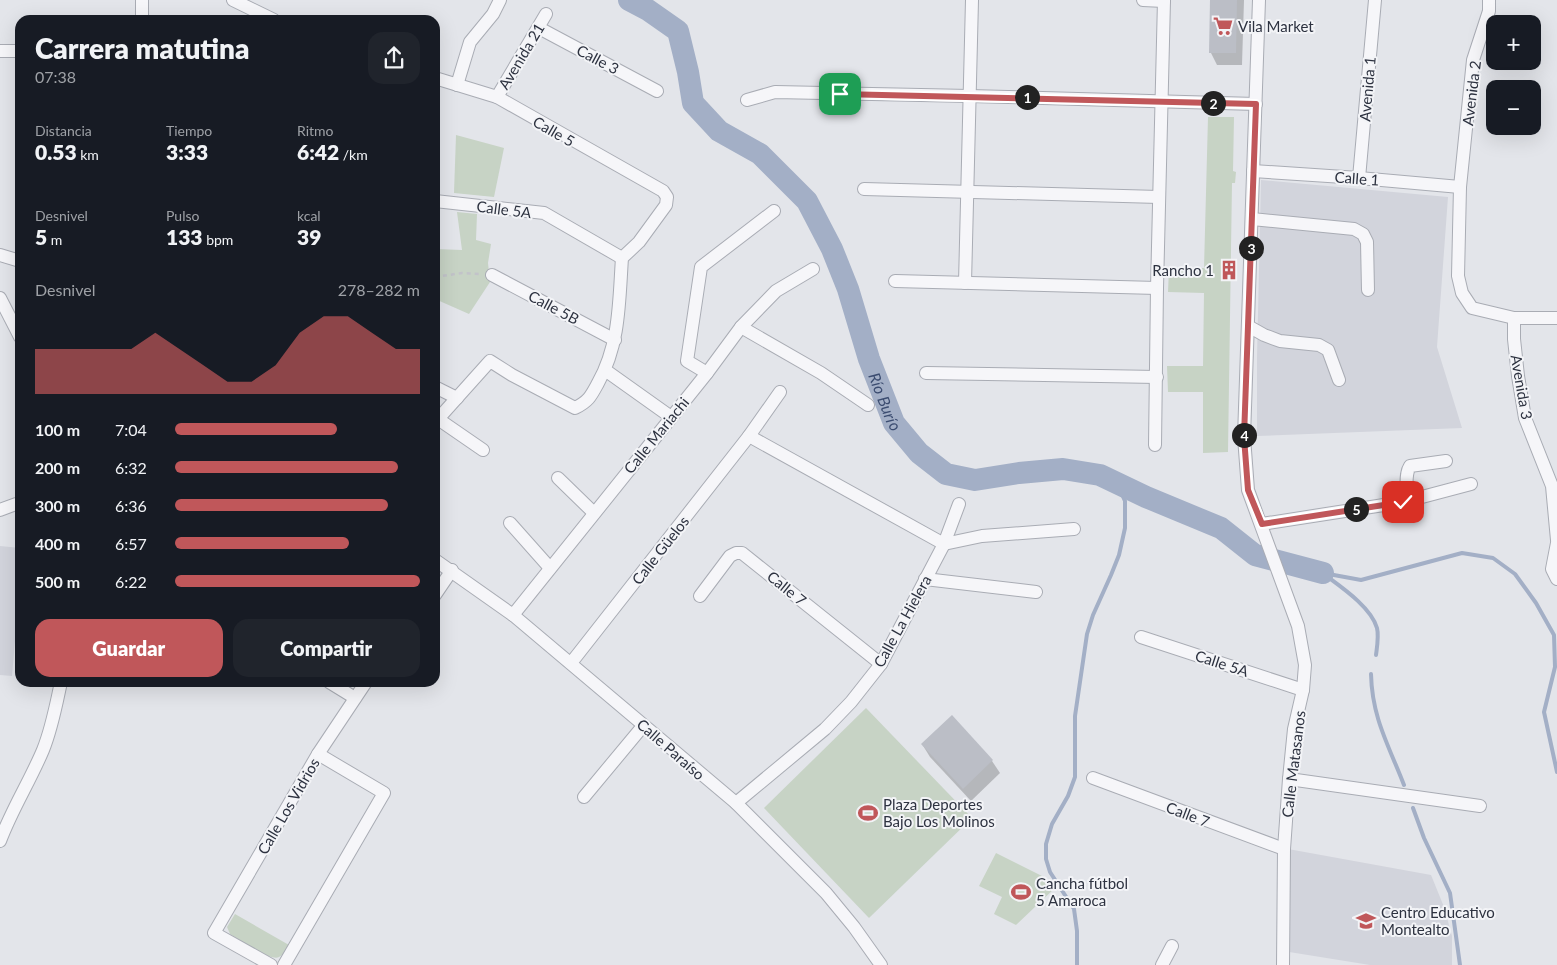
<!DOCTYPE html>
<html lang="es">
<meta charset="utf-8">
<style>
body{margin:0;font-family:Lato,sans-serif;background:#20242c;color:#f1f3f6;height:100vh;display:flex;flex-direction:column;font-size:19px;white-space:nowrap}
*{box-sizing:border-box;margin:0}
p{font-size:16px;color:#9ea1a6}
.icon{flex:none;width:28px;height:28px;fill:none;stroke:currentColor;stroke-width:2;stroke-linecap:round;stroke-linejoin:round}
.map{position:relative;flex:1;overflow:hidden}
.sheet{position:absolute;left:15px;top:15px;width:425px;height:672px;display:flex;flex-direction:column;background:#171b24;border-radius:15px;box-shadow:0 5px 20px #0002}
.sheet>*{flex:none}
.controls{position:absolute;left:1486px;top:15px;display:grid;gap:10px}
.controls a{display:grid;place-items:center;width:55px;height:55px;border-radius:10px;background:#171b24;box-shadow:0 5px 20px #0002;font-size:25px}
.pin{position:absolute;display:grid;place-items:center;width:42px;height:42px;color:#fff;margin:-21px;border-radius:10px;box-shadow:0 2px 8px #0006}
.km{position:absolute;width:25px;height:25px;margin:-12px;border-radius:50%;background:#222;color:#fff;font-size:14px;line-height:25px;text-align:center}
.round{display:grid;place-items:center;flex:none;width:52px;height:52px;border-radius:15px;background:#20242c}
.headline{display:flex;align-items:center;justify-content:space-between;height:85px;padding:0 20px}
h1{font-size:28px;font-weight:800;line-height:38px}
.metrics{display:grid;grid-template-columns:repeat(3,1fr);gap:8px;height:85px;padding:5px 20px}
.metrics div{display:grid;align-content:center}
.metrics b{font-size:21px;font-weight:800}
.metrics small{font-size:14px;font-weight:400}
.metrics p{font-size:14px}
.chart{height:140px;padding:10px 20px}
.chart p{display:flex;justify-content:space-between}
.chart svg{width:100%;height:90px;margin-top:5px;fill:#c0575a;opacity:.7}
.cta{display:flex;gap:10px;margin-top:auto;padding:10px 20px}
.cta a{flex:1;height:58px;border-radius:15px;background:#c0575a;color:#fff;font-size:20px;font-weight:800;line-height:58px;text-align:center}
.cta a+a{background:#20242c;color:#f1f3f6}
ul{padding:0 20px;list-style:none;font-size:16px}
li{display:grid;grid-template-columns:80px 60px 1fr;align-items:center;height:38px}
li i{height:12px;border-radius:6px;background:#c0575a}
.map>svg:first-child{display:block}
</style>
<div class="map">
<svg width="1557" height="965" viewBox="0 0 1557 965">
<rect width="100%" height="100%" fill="#e3e5ea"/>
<g fill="#d2d4dc">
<polygon points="1261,180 1448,197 1437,347 1462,428 1257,436 1257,358"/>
<polygon points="0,546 20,548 20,641 15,641 12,676 0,675"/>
<polygon points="1288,849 1431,875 1444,907 1452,936 1452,965 1370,965 1283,951"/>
</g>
<g fill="#c7d3c5">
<polygon points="1208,117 1234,117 1233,171 1236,172 1235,183 1232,183 1228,452 1203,453 1203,392 1168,392 1167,366 1203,366 1204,293 1168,292 1169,269 1204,268"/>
<polygon points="456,135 504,148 494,197 454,193"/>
<polygon points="457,212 477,214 476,240 491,244 488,263 490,282 469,314 435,299 435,249 462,250"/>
<polygon points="866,708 972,818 869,918 764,808"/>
<polygon points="996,853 1044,877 1055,888 1016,925 994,914 1002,897 979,886"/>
<path d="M235,914L289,945C286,949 284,955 279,957C271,962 239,939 230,934L227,927Z"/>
</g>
<g fill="#0003">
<polygon points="1212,0 1244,0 1242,65 1217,65 1211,53"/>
<polygon points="1225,266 1234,266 1235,278 1226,279 1224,276"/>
<polygon points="922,744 992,761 1000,773 971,801 930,757"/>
</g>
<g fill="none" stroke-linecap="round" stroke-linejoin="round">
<g stroke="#a3afc6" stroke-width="4">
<polyline points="1323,573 1361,580 1462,553 1493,558 1515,574 1536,603 1554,635 1555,667 1544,712 1557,772"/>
<path d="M1325,575C1341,587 1371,607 1377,628C1379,636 1377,647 1376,655"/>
<path d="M1371,674C1372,718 1389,746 1404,785"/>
<polyline points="1413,808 1424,838 1450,893 1460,965"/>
<polyline points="1077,965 1077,931 1074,909 1050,872 1046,859 1046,844 1052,824 1068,796 1075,777 1075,716 1087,634 1093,615 1111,575 1119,555 1125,528 1125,501 1117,483"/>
</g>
<path stroke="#a3afc6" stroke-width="22" id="s1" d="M629,0L648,10L678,31L688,72L693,103L719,131L760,154L807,201L832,249L848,289L869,359L894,423L919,453L946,474L975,480L1019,473L1063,469L1100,475L1146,497L1221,528L1255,555L1323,573"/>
</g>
<g fill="#bbbec6">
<polygon points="1210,0 1237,0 1236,53 1209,53"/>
<polygon points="952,715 993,760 963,789 921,744"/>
</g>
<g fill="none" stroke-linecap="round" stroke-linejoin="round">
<defs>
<g id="minor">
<polyline points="142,0 142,20"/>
<polyline points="233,0 274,20"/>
<polyline points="1143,0 1164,1"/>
<polyline points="1259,0 1244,437 1248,490 1298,626 1305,665 1303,690 1294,729 1289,779 1284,849 1283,965"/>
<polyline points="1489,0 1489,11 1473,60 1460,187 1458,276 1462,293 1472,308 1514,318 1557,318"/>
<polyline points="539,28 657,91"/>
<polyline points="0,51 20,51"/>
<path d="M435,78L497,97L663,191L667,197L666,205L639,242L622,258C619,301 620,344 598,383C591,396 589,401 575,408L512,375L490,361L438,419L483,450"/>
<polyline points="457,85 470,42 493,14 500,0"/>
<polyline points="497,97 546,14"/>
<polyline points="747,100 775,92 969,96 1256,104"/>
<polyline points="1253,171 1359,178 1460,187"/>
<polyline points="1359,178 1375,0"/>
<polyline points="864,189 1159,197"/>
<polyline points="435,201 544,213 622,258"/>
<polyline points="1252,219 1354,229 1363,234 1367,242 1368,290"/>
<polyline points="0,255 20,261"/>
<polyline points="492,275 615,340"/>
<polyline points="895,281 1157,288"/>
<polyline points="965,283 972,0"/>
<polyline points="0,298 20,337"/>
<polyline points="1514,318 1514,339 1518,376 1525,418 1552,486 1557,540"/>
<polyline points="1248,326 1264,335 1280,341 1319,345 1328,350 1339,380"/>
<polyline points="741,327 821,373 868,405"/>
<polyline points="605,370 671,417"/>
<polyline points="707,373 687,361 701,267 774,211"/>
<polyline points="926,373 1157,377"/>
<polyline points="435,387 457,398"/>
<polyline points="749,436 944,544 982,536 1074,529"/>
<polyline points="1155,445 1157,288 1164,0"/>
<polyline points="558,478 594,513"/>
<path d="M1403,502C1410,491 1403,477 1410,466L1446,461"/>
<polyline points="0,510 16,504"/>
<polyline points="510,523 550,568"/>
<polyline points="1262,524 1403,502 1471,484"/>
<polyline points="1557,543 1552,569 1557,579"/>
<polyline points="435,560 513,615 736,803 826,893 854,927 881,965"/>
<polyline points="925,579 1036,592"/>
<polyline points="435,595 452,570"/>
<polyline points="700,596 730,556 736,553 742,553 881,664"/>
<polyline points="513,615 707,373 741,327 776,291 813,269"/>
<polyline points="1141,637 1303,690"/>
<polyline points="571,663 749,436 780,392"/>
<polyline points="329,682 355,698"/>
<polyline points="1093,778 1284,849"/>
<polyline points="1289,779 1480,806"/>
<polyline points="584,797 643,726"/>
<polyline points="736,803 825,729 851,702 881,664 944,544 959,504"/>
<path d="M0,841C12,809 30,781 43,750C52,728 56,705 61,682"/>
<polyline points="271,965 214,933 318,754 366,682"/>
<polyline points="284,965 384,793 318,754"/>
<polyline points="1162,965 1172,946"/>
</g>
</defs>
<use href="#minor" stroke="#a9acb4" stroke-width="14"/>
<polyline stroke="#c2c3c9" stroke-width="2.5" stroke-dasharray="4 4" stroke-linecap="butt" points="435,277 462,273 481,274"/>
<use href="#minor" stroke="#f6f6f9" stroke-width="12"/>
</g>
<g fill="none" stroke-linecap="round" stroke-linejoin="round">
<defs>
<polyline id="route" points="840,94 1256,104 1244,437 1248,490 1262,524 1403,502"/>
</defs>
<use href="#route" stroke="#fff" stroke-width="10"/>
<use href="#route" stroke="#c0575a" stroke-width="6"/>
</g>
<defs>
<symbol id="supermarket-bare" viewBox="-9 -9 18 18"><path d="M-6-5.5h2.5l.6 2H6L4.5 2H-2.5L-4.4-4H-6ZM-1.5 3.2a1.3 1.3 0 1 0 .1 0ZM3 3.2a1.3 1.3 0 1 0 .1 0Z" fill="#c0575a" stroke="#f3f4f7" stroke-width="2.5" paint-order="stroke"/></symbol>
<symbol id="building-bare" viewBox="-9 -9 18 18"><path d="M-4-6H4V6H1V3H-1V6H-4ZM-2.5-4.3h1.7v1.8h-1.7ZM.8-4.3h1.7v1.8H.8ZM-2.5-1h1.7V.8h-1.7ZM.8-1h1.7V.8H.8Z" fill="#c0575a" stroke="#f3f4f7" stroke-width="2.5" paint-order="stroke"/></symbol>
<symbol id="stadium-bare" viewBox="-9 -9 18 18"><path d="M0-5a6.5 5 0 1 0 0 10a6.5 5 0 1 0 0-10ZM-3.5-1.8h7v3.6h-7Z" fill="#c0575a" stroke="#f3f4f7" stroke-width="2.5" paint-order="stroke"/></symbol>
<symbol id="school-bare" viewBox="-9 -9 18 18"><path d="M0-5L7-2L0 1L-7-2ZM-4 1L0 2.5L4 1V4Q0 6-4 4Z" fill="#c0575a" stroke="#f3f4f7" stroke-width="2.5" paint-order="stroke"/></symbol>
</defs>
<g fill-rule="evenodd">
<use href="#supermarket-bare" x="1209" y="12" width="28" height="28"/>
<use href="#building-bare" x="1215" y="256" width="28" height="28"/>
<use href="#stadium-bare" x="854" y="799" width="28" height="28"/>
<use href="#stadium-bare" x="1007" y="878" width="28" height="28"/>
<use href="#school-bare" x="1352" y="907" width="28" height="28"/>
</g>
<g text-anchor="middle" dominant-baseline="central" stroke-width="4" stroke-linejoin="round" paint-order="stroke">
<g font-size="15" fill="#2d3240" stroke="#f3f4f7" text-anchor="start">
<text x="1238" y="26">Vila Market</text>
<text x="1214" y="270" text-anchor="end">Rancho 1</text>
<text x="883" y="804">Plaza Deportes<tspan x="883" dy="17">Bajo Los Molinos</tspan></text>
<text x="1036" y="883">Cancha fútbol<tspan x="1036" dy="17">5 Amaroca</tspan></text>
<text x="1381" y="912">Centro Educativo<tspan x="1381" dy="17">Montealto</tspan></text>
</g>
<g font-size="15" fill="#2d3240" stroke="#f3f4f7">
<text transform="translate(521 56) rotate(-59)">Avenida 21</text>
<text transform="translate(598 59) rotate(28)">Calle 3</text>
<text transform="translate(1367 89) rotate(-85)">Avenida 1</text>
<text transform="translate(1471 93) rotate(-83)">Avenida 2</text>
<text transform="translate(554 131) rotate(30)">Calle 5</text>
<text transform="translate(1357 178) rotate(4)">Calle 1</text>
<text transform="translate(504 209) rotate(7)">Calle 5A</text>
<text transform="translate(554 307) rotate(28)">Calle 5B</text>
<text transform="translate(1522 387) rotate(80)">Avenida 3</text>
<text transform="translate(656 435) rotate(-51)">Calle Mariachi</text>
<text transform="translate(660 550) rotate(-52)">Calle Güelos</text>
<text transform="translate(787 588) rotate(39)">Calle 7</text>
<text transform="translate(902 621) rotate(-61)">Calle La Hielera</text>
<text transform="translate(1222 663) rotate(18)">Calle 5A</text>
<text transform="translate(671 749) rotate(41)">Calle Paraíso</text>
<text transform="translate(1293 764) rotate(-83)">Calle Matasanos</text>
<text transform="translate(288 806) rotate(-60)">Calle Los Vidrios</text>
<text transform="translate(1188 814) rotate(21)">Calle 7</text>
</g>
<g font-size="16" font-style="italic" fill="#3b4c70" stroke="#f3f4f7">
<text stroke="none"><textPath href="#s1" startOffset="499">Río Burío</textPath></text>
</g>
</g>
</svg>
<div class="controls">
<a>+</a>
<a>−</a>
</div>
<div class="pin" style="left:840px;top:94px;background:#1e9e55"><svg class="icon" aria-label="arrive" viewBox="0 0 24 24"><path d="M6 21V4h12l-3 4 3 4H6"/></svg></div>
<div class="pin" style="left:1403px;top:502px;background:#d93025"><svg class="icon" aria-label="check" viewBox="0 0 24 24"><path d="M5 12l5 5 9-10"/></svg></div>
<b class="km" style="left:1027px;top:97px">1</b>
<b class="km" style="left:1213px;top:103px">2</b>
<b class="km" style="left:1251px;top:248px">3</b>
<b class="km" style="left:1244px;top:435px">4</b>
<b class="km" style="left:1356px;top:509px">5</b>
<section class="sheet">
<div class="headline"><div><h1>Carrera matutina</h1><p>07:38</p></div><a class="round"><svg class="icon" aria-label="share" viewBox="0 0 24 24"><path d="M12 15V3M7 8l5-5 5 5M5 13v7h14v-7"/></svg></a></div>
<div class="metrics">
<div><p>Distancia</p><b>0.53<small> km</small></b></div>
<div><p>Tiempo</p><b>3:33</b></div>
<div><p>Ritmo</p><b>6:42<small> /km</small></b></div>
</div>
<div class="metrics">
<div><p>Desnivel</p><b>5<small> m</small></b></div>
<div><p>Pulso</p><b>133<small> bpm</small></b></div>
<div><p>kcal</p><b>39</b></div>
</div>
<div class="chart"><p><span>Desnivel</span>278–282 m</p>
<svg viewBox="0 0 160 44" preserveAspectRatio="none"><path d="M0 44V22L10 22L20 22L30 22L40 22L50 14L60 22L70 30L80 38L90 38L100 30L110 14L120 6L130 6L140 14L150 22L160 22V44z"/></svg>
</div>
<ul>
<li><b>100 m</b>7:04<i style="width:66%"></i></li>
<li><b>200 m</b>6:32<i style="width:91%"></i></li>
<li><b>300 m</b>6:36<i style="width:87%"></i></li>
<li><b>400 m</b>6:57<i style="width:71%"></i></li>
<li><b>500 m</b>6:22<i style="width:100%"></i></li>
</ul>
<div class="cta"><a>Guardar</a><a>Compartir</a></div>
</section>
</div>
